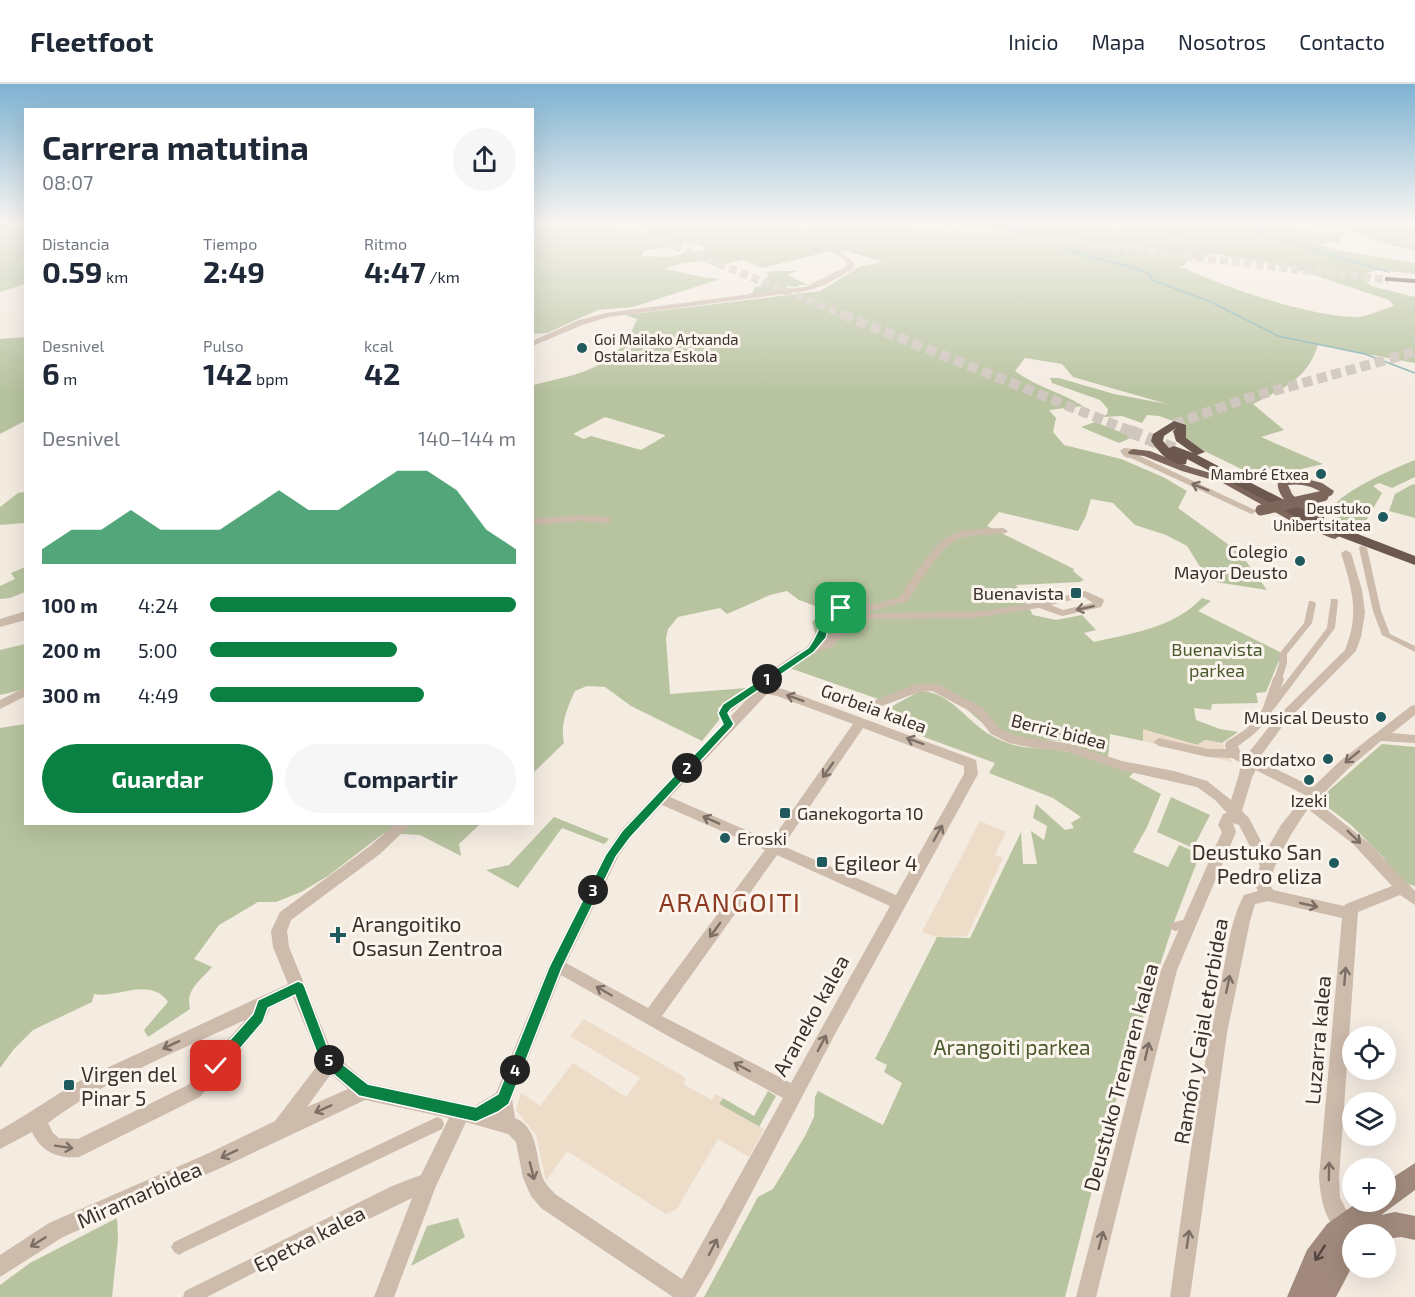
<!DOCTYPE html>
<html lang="es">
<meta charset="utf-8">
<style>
body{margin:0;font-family:"Exo 2",sans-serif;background:#f6f6f7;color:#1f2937;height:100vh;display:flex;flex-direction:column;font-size:22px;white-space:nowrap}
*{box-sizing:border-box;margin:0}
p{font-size:20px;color:#747a83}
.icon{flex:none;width:33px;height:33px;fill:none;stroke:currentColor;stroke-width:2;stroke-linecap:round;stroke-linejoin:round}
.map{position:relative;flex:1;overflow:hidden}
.side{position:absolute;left:24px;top:24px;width:510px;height:717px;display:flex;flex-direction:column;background:#fff;border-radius:0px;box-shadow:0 6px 24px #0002}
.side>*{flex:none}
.fabs{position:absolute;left:1342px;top:942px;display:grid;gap:12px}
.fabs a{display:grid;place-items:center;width:54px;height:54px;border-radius:50%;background:#fff;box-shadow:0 6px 24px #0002;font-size:30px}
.pin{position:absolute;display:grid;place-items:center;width:51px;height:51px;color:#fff;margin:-26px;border-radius:12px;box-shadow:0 3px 9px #0006}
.km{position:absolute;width:30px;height:30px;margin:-15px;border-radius:50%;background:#222;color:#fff;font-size:16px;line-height:30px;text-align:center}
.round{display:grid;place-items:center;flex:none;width:63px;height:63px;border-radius:32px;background:#f6f6f7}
.overview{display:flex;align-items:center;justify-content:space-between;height:102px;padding:0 18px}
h1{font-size:33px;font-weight:700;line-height:45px}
.stats{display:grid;grid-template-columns:repeat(3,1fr);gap:9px;height:102px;padding:6px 18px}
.stats div{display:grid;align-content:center}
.stats b{font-size:30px;font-weight:700}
.stats small{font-size:16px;font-weight:400}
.stats p{font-size:16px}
.chart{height:168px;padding:12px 18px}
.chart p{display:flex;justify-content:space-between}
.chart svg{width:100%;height:108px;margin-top:6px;fill:#0b8043;opacity:.7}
.primary-button{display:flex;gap:12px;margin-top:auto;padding:12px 18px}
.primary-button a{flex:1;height:69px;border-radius:36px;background:#0b8043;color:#fff;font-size:24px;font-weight:700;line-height:69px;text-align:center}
.primary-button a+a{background:#f6f6f7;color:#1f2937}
ul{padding:0 18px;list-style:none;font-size:20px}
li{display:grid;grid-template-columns:96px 72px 1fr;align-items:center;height:45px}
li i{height:15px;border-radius:8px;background:#0b8043}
header{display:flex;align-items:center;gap:36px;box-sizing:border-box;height:84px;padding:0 30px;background:#fff;border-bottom:2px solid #e0e1e3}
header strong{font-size:28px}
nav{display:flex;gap:33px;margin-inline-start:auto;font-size:21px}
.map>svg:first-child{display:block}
</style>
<header>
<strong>Fleetfoot</strong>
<nav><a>Inicio</a><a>Mapa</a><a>Nosotros</a><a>Contacto</a></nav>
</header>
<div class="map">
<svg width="1415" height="1213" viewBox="0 0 1415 1213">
<rect width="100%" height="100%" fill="#f4ebe1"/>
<g fill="#b8c4a0" fill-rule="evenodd">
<path d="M533,139H1287C1304,145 1323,153 1341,148L1342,145L1331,139H1415V167L1394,162L1347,146L1339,158L1320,161L1347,168L1415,179V190L1379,186L1365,189L1362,194L1371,202L1415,213V279L1318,261C1307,296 1283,304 1253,320L1284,346L1261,353L1323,380L1301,385L1299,388L1302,392L1314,396L1284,392L1272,397L1264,396L1194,362L1184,353V341L1159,332L1147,331L1142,339L1122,332L1103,333L1107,330L1108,325L1100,316L1052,299L1050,294H1059L1114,310L1167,320L1073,293L1062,280L1025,274L1015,287C1036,303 1061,308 1083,322L1049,326L1056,334L1053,348L1064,361L1121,375L1163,393L1187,407L1178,424L1240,469L1267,506L1209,497L1187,462L1166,451L1135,441L1113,419L1091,415L1086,432L1078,447L999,428L987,442L1074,485L1073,487L1084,496L1080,498L1016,501L1033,531L1056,536L1082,531L1096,546L1084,549L1094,558C1133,549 1173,544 1202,514L1211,517L1198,527L1282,569L1266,608L1256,609L1258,619L1212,620L1211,626L1194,624L1196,636L1220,645L1238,648L1222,659L1205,656L1198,661L1143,646V657L1110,650L1108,674L1060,657L1024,655L993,645L980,637L944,605L933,600L881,616L781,581L807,563L816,552L812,538L826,526L799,516L787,507L770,511L727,530L720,524L678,533L668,545L666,554L670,610L747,604L718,624L719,636L702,657L631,622L605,603L587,602L575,607C567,624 560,641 564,659L533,689V301C579,290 618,285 637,235L625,231L820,207L861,182L883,178L847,167H831L762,184L743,176L715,182L704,177L682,179L665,185L702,193L720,195L633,223L598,226L547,249L533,250ZM693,159L708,165L669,173L642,172L644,167ZM1210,169L1290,183L1389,216L1394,222C1382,225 1366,234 1354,233C1308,232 1221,202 1179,182H1184L1189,175L1204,174ZM605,333L665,351V352L641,366L591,352L584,355L573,350Z"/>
<polygon points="25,141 25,200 0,208 0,143"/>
<polygon points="772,187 797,187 787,191 808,201 798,201 799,203 787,202 786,205 746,211 752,209 755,203 763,202 766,198 764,195 769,192 766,189"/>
<polygon points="25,253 25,337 0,350 0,255"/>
<polygon points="1095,338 1133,353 1119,359 1081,343"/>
<path d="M1415,376V393L1392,404L1379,399L1373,402L1382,409L1359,449L1351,443L1333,437C1333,432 1332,427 1334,423C1341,407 1398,383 1415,376Z"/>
<polygon points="1413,400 1415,401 1415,434 1389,427 1395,410"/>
<polygon points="25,408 25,439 0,441 0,423 18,409"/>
<polygon points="25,483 25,508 10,514 0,515 0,502 15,495 11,489"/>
<polygon points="25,560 25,605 0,611 0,566"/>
<path d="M920,607C953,608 968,641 996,654C1020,666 1034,663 1059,666C1084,670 1109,681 1134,688L1129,693L1161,710L1147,743L1133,768L1168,783L1179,761L1200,770L1174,838L1111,1032L1065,1213H704L758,1113L773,1105L805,1052L814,1033L815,1013L818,1007L883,1041L902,999L884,988L887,981L875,975L937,853L970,854L1021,748L1023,780H1037L1031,747L1044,756L1047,742L1033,734L1036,720L1065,746L1074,744L1071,739L1081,733L1053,714L989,689L995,679L913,649L920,637L887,625Z"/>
<path d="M25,640L26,740H480L459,760L461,772L420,751L384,749L328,792L301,808L276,818H258L219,841L194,875L212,883C200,897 185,906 190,925L148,953L144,946L168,918C150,892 117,915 94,910L92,918L33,946L14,965L0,984V644Z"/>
<polygon points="1382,660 1415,663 1415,802 1400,798 1384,774 1350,740 1318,716"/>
<polygon points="1171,713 1210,731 1193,764 1157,748"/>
<polygon points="554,733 609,755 604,760 562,744 518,804 486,786 509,781"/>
<polygon points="768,1007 776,1012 759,1043 719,1020 723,1014 754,1032"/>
<polygon points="117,1134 118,1155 112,1213 0,1213 0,1201 30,1179"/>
<polygon points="458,1134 465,1153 411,1182 427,1142"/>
</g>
<g fill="#ecdcc8">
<polygon points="1143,645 1197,661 1205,656 1222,659 1232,678 1143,657"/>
<polygon points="980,737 1006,748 995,771 1003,774 967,852 937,853 922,848"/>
<polygon points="584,935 686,994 683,1000 712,1016 716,1010 722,1014 719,1020 764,1045 749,1073 718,1055 676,1126 666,1130 567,1067 546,1097 536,1051 516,1026 521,1009 540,1022 573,979 626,1013 640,994 570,952"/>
</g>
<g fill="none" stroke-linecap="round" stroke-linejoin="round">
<g stroke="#7fb0b2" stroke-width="1.5">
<path d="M996,139C1031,154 1069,166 1106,177C1121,181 1136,183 1150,190L1152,196L1211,218L1278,252L1365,270L1415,289"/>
<polyline points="1242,139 1255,145 1262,152 1298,159 1316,167 1389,188"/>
</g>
<g stroke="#cfc6bd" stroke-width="8" stroke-dasharray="8 4" stroke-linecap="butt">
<polyline points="618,139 847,232"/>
<polyline points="898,139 1389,196"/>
</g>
<g stroke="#cfc6bd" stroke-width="10" stroke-dasharray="10 5" stroke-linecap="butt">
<polyline points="843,231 1133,348"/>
<polyline points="1174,340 1248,314 1415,268"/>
</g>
<polyline stroke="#cfc6bd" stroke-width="13" stroke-dasharray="13 6" stroke-linecap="butt" points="1129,347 1174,365"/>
<g fill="#cdbbac" fill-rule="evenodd">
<polygon points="1360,462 1363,462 1367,464 1381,527 1390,550 1415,562 1415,568 1382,551 1373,527 1359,464"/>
<polygon points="1331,515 1337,515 1338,517 1335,544 1274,625 1268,625 1266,623 1268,621 1327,544"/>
<polygon points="1309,517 1312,517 1316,519 1312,539 1287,570 1287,579 1282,595 1281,597 1275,597 1274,595 1279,579 1279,570 1304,539"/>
<polygon points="1183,836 1187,838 1189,841 1187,844 1175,847 1171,845 1169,842 1171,839"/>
<polygon points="437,1033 442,1035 444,1040 442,1045 184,1168 179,1171 174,1168 171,1163 174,1158"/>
<polygon points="262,1169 267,1172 270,1177 267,1182 207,1213 183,1213 185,1207"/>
</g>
<g fill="#cdbbac" fill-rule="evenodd">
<path d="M1112,139H1117L1121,146L1104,153L1129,158L1185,155L1193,159L1201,175L1196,176L1189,161L1184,159C1155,159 1125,166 1097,154V152L1115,145Z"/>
<polygon points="1124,364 1134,365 1140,372 1257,427 1252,430 1249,429 1131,374 1125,373 1120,367"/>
<polygon points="581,431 607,433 612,436 607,439 581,437 532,441 532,435"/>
<path d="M1003,444L1008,447L1006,449C991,452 974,449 959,455C941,461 918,501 908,517L876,526L843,527L835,534L822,559L844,537L862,529L974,528L1040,518L1085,507L1103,515L1104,517L1101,523L1062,532L1039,524L974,534L864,535L852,541L832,563L806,572L764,602L783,605L976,676L978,690L834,952L711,1186L695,1213H673L541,1124L531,1112L523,1094L516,1058L508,1050L466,1038L436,1102L394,1213H374L412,1114L269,1184L262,1187L255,1184L252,1177L255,1170L392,1102L421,1091L449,1034L365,1016L223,1083L63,1153L0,1193V1171L49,1139L209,1069L275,1037L320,978L293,913L270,924L264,938L200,1013L79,1073C58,1075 41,1068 32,1048L0,1065V1046C29,1030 55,1011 83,995L288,900L273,863L271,847L280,828L370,762L395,740H411L380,770L291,836L287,847L289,863L330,963L336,972L368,999L475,1022L496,1009L548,883L605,770L621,746L723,640L717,629L723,620L798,568L806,565L827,530L837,522L875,520L900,513C911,496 934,458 951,451C966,444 987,445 1003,444ZM1084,513L1093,519L1063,526L1051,521ZM767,610L777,612L853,640L771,757L670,713ZM749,613L731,632L729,629ZM863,644L964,682V690L896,811L783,762ZM662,721L765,766L648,924L566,879L618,773L631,754ZM777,771L890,822L791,999L662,932ZM561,891L668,952L783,1014L682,1195L555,1110C551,1105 545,1100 543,1094C535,1073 539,1044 515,1034L512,1015ZM245,936L188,1001L78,1055L59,1054L53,1049L48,1039C106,995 179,967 245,936ZM331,990L348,1005L307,1023Z"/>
<path d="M1346,466L1351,469L1362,506L1365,529L1361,553L1356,567L1284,640L1260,673L1253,674L1313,703L1340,677L1411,622L1415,621V631L1392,649L1415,651V659L1381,657L1349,684L1316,717L1370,760L1415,807V821L1400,811L1358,828L1339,1093L1340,1114L1355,1141L1352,1148L1345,1151C1325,1143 1320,1112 1319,1093L1342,834L1268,817L1255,820L1250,837L1227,949L1190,1213H1170C1185,1108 1198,1002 1221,899C1227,870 1230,837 1244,811L1258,807L1254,799L1260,782L1239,741L1233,739L1236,748L1177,886L1096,1213H1076L1161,886L1222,748L1218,741L1223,730L1227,729L1215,716L1197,703L1121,686L1065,667L1034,664L1009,659L991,650L975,630L932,607L919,608L874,625L868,621L870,618L917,600H938L983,624L999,644L1017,652L1066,659L1122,677L1174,687L1207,697L1231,716L1240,687L1242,684L1249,683L1232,674L1208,673L1159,662L1153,658L1159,654L1208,665H1226L1225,661L1226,658L1246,645L1262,626L1274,592H1282L1284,595C1273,630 1269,641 1238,662L1240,667L1250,672L1249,670L1250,667L1276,634L1345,566C1360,529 1352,505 1341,469ZM1252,684L1305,711L1281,741L1266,767L1249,734L1242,727L1254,687ZM1308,725L1353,760L1392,802L1346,820L1344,822L1273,806L1269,799C1278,771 1291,749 1308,725Z"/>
<polygon points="26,603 26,612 0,625 0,616"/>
</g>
<g fill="#cdbbac" fill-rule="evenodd">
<polygon points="801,139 807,139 806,144 849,174 855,180 853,185 825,201 806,207 609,233 585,240 532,262 532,257 579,236 606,229 805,203 847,182 845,176 801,146"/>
<polygon points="26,527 26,536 0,543 0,535"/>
</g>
<polygon fill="#a18a7d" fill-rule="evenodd" points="1415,1079 1415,1106 1381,1131 1395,1128 1415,1132 1415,1156 1401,1153 1386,1155 1386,1150 1353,1150 1353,1181 1336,1213 1287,1213 1307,1166 1327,1140 1358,1118 1386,1118 1386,1098"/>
<g fill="#7d675c" fill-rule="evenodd">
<polygon points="1133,365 1150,367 1190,383 1231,395 1341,451 1335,455 1331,454 1289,436 1223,399 1182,387 1144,372 1129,370 1128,368"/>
<path d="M1299,393L1322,399L1334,407L1332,411L1323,415L1317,412L1322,408C1311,402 1300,399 1288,401L1292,410L1301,419L1324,432V438C1307,441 1274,414 1278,397Z"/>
</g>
<g fill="#6c584f" fill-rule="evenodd">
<polygon points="1385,193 1415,195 1415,199 1388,197 1385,197"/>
<path d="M1174,337L1186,341V354L1205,368L1197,371L1329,439L1415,472V481L1319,445L1187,375L1186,380C1170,382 1160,369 1151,357L1153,350ZM1176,344L1173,347L1176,357L1193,369L1174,362L1169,364L1163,357L1164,352Z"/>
</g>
<polygon fill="#5c4a42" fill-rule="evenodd" points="0,139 25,139 0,143"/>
<polyline stroke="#cdbbac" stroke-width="12" points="1250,681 1255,670"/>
<polyline stroke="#cdbbac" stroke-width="15" points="1247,687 1250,680"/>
<polyline stroke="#7d675c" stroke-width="11" points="1261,426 1323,412"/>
</g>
<defs><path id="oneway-shaft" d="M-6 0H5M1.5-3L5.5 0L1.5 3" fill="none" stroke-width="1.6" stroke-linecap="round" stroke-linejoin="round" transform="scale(1.5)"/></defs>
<g stroke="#7d6f65">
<use href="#oneway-shaft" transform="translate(1200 403) rotate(-158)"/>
<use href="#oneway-shaft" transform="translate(1085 524) rotate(168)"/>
<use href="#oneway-shaft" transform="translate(795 614) rotate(-160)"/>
<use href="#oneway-shaft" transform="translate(915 657) rotate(-160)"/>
<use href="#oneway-shaft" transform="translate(1352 673) rotate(141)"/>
<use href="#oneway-shaft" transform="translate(828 686) rotate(125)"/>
<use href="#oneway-shaft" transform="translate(711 736) rotate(-156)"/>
<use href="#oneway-shaft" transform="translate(938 749) rotate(-61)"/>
<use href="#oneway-shaft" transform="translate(1354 753) rotate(44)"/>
<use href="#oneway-shaft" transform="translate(1309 821) rotate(13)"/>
<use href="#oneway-shaft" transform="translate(715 846) rotate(126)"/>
<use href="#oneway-shaft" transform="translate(1345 892) rotate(-85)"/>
<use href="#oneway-shaft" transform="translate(1228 900) rotate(-78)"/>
<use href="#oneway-shaft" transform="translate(604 907) rotate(-150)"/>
<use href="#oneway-shaft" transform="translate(822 959) rotate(-62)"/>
<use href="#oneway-shaft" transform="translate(171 961) rotate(155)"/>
<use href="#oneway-shaft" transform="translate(1147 967) rotate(-77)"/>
<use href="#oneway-shaft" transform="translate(742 983) rotate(-152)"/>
<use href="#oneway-shaft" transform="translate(323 1025) rotate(156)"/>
<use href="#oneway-shaft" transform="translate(64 1063) rotate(9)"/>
<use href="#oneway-shaft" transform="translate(229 1070) rotate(154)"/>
<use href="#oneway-shaft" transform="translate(532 1087) rotate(76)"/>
<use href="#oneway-shaft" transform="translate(1329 1087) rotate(-89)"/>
<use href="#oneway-shaft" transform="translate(1188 1155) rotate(-82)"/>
<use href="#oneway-shaft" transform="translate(1101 1156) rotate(-75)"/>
<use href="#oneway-shaft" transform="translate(38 1158) rotate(148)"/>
<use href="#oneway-shaft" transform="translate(713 1163) rotate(-63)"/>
</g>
<use stroke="#544640" href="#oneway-shaft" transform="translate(1320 1169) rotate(123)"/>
<linearGradient id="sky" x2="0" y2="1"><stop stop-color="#7eb2d2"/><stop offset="0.45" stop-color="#faf6f2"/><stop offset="1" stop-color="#faf6f2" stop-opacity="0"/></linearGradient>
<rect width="1415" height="309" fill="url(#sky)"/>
<path fill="#0b8043" stroke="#fff" stroke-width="1.5" d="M841,521L846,524L830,538L826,554L814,568L731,625L728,629L734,640L732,643L630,754L616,773L562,884L509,1020L498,1028L476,1038L359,1012L325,983L318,972L295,911L268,924L263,938L221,987L216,989L211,987L209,982L211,977L253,930L258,916L298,897L303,899L305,903L328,964L335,974L368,1000L476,1023L498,1010L549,883L606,770L622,747L723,640L718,629L723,620L808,564C820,549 821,528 841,521Z"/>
<g fill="#1f5a5e" stroke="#fbf5ee" stroke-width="2">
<circle cx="582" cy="264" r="6"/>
<circle cx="1321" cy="390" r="6"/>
<circle cx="1383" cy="433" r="6"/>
<circle cx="1300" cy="477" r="6"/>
<rect x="1070" y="503" width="12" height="12" rx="3"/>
<circle cx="1381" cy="633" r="6"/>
<circle cx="1328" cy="675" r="6"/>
<circle cx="1309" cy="696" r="6"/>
<rect x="779" y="723" width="12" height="12" rx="3"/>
<circle cx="725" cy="754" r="6"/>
<rect x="816" y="772" width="12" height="12" rx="3"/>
<circle cx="1334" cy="779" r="6"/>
<path d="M335 842h6v6h6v6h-6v6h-6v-6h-6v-6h6z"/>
<rect x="63" y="995" width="12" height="12" rx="3"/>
</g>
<g text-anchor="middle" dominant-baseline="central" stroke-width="6" stroke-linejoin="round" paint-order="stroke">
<g font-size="15" fill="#3b302b" stroke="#fbf5ee" text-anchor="end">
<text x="594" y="255" text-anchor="start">Goi Mailako Artxanda<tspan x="594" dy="17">Ostalaritza Eskola</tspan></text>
<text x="1309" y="390">Mambré Etxea</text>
<text x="1371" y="424">Deustuko<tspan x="1371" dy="17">Unibertsitatea</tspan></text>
</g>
<g font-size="18" fill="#3b302b" stroke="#fbf5ee" text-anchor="end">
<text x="1288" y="467">Colegio<tspan x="1288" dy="21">Mayor Deusto</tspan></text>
<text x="1064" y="509">Buenavista</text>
<text x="1369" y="633">Musical Deusto</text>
<text x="1316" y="675">Bordatxo</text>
<text x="1309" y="716" text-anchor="middle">Izeki</text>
<text x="797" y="729" text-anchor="start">Ganekogorta 10</text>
<text x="737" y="754" text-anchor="start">Eroski</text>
</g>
<g font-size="18" fill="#4a5a2e" stroke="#fbf5ee">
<text x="1217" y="565">Buenavista<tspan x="1217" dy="21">parkea</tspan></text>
</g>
<g font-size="18" fill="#3b302b" stroke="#fbf5ee">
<text transform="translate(874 624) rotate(20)">Gorbeia kalea</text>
<text transform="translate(1059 647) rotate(14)">Berriz bidea</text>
</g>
<g font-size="21" fill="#3b302b" stroke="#fbf5ee" text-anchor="start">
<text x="1322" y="767" text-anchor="end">Deustuko San<tspan x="1322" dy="24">Pedro eliza</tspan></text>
<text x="834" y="778">Egileor 4</text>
<text x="352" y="839">Arangoitiko<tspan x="352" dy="24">Osasun Zentroa</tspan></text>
<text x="81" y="989">Virgen del<tspan x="81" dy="24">Pinar 5</tspan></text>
</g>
<g font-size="21" fill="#3b302b" stroke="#fbf5ee">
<text transform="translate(810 931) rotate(-61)">Araneko kalea</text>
<text transform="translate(1200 947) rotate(-80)">Ramón y Cajal etorbidea</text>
<text transform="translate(1317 956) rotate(-85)">Luzarra kalea</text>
<text transform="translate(1120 993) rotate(-75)">Deustuko Trenaren kalea</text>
<text transform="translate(139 1110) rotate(-24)">Miramarbidea</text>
<text transform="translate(309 1154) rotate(-27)">Epetxa kalea</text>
</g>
<g font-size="21" fill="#4a5a2e" stroke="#fbf5ee">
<text x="1012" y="962">Arangoiti parkea</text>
</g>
<g font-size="26" letter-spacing="1.5" fill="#8c3b22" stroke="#fbf5ee">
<text x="730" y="817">ARANGOITI</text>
</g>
</g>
</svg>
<div class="fabs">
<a><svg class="icon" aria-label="locate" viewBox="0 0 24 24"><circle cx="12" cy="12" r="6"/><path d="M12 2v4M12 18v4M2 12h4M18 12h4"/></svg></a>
<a><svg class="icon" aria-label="layers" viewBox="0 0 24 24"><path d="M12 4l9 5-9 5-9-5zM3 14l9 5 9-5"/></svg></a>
<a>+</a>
<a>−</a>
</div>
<div class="pin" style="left:841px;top:524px;background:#1e9e55"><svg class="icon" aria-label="arrive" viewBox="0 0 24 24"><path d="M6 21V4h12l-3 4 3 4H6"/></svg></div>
<div class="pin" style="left:216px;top:982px;background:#d93025"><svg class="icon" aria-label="check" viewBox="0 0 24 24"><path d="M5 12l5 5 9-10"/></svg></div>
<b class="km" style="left:767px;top:595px">1</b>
<b class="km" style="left:687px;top:684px">2</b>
<b class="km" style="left:593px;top:806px">3</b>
<b class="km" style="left:515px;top:986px">4</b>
<b class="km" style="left:329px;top:976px">5</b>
<section class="side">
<div class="overview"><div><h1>Carrera matutina</h1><p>08:07</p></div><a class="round"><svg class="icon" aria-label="share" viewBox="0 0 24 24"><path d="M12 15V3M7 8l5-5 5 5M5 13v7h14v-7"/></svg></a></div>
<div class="stats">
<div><p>Distancia</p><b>0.59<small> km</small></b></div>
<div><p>Tiempo</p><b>2:49</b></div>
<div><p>Ritmo</p><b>4:47<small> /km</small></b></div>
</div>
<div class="stats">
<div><p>Desnivel</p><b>6<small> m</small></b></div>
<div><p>Pulso</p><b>142<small> bpm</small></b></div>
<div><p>kcal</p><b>42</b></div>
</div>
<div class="chart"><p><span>Desnivel</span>140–144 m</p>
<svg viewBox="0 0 160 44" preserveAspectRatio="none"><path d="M0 44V38L10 30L20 30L30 22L40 30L50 30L60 30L70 22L80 14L90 22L100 22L110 14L120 6L130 6L140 14L150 30L160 38V44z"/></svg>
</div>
<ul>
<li><b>100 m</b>4:24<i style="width:100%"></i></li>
<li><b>200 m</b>5:00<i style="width:61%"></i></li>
<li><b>300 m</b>4:49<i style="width:70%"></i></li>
</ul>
<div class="primary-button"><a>Guardar</a><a>Compartir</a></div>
</section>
</div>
